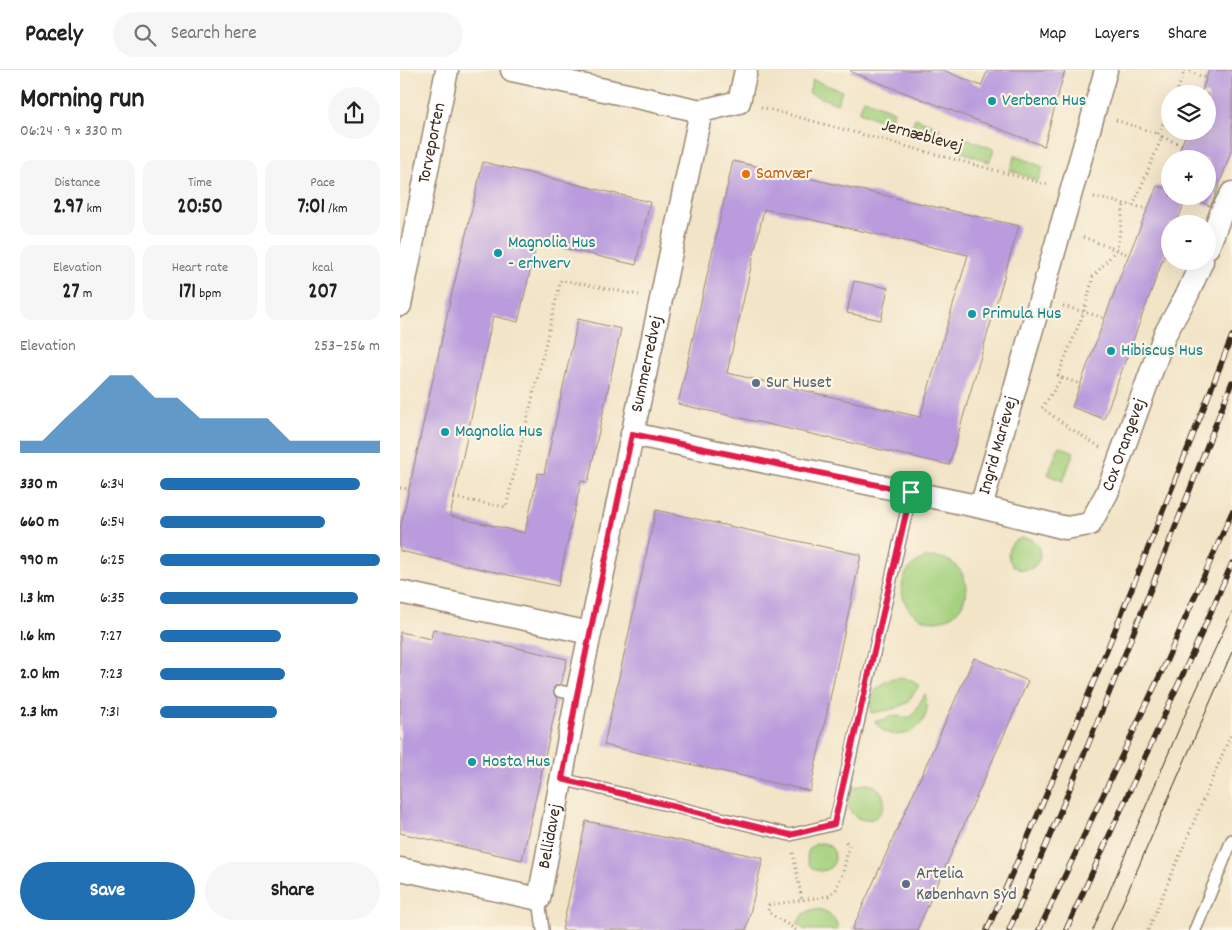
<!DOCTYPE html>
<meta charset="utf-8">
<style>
body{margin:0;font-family:Dekko,sans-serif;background:#f6f6f6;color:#202124;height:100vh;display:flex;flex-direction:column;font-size:19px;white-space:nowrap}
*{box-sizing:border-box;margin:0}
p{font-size:16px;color:#757577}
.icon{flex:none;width:28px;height:28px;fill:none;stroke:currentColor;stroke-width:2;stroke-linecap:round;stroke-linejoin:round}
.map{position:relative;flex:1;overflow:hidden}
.drawer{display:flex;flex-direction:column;background:#fff;width:400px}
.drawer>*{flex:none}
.buttons{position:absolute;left:761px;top:15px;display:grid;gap:10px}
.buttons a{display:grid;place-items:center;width:55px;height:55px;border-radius:50%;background:#fff;box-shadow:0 5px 20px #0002;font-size:25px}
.pin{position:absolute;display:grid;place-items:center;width:42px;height:42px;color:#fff;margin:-21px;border-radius:10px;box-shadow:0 2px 8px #0006}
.round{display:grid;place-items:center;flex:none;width:52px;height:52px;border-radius:26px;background:#f6f6f6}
.head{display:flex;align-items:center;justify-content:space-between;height:85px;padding:0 20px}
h1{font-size:28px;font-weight:700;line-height:38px}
.figures{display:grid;grid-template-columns:repeat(3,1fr);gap:8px;height:85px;padding:5px 20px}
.figures div{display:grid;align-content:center;border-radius:12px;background:#f6f6f6;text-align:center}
.figures b{font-size:21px;font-weight:700}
.figures small{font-size:14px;font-weight:400}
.figures p{font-size:14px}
.chart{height:140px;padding:10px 20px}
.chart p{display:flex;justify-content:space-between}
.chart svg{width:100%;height:90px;margin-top:5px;fill:#1f6fb2;opacity:.7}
.cta{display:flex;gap:10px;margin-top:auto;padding:10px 20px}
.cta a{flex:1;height:58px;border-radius:30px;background:#1f6fb2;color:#fff;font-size:20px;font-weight:700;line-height:58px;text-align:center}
.cta a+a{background:#f6f6f6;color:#202124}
ul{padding:0 20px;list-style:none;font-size:16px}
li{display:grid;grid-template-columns:80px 60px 1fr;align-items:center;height:38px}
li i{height:12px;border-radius:6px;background:#1f6fb2}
header{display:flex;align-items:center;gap:30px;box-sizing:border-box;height:70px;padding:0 25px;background:#fff;border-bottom:1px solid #e0e0e0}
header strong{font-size:24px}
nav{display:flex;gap:28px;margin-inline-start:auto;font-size:18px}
.search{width:350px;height:45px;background:#f6f6f6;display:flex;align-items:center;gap:12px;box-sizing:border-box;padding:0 18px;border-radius:28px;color:#757577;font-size:19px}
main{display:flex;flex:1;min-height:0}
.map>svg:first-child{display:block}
</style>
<header>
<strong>Pacely</strong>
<div class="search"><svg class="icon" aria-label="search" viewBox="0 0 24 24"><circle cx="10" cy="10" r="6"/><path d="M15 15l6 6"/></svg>Search here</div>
<nav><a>Map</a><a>Layers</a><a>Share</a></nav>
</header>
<main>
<section class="drawer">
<div class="head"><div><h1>Morning run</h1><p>06:24 · 9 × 330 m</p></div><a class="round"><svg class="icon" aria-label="share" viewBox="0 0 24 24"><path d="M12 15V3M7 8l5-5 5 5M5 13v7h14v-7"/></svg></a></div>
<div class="figures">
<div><p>Distance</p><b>2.97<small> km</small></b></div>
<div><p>Time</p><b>20:50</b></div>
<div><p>Pace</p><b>7:01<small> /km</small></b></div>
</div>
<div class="figures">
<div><p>Elevation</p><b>27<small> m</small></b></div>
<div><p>Heart rate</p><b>171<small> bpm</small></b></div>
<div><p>kcal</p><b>207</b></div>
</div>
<div class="chart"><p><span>Elevation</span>253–256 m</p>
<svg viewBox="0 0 160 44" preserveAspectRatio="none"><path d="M0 44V38L10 38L20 27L30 17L40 6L50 6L60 17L70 17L80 27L90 27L100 27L110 27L120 38L130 38L140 38L150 38L160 38V44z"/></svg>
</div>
<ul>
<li><b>330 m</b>6:34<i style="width:91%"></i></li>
<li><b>660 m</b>6:54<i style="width:75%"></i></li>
<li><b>990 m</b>6:25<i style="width:100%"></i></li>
<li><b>1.3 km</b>6:35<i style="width:90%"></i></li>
<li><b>1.6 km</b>7:27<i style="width:55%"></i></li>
<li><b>2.0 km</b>7:23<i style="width:57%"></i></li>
<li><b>2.3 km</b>7:31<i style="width:53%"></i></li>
</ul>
<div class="cta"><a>Save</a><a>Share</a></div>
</section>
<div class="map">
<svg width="832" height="860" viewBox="0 0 832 860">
<rect width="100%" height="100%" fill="#fcf5e5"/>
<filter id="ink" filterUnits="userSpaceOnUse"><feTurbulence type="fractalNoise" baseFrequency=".02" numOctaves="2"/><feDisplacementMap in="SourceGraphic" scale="10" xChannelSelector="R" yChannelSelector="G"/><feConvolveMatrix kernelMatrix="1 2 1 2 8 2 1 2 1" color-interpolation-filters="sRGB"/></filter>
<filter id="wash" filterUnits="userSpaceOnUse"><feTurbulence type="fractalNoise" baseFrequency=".0096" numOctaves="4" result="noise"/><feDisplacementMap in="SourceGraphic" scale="20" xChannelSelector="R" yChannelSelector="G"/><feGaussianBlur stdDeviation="1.12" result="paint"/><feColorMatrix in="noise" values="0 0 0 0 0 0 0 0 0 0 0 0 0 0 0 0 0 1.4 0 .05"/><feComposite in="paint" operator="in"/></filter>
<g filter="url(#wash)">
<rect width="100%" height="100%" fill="#f2e4c7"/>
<g fill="#a5d17e" stroke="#707e4e">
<polygon points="413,10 442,21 437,34 409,23"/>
<polygon points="464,29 494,41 489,54 459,42"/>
<polygon points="515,48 540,58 535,71 510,62"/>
<polygon points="565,68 594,79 589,92 560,81"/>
<polygon points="615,86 643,97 638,111 610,100"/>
<polygon points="659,376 674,382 663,411 648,405"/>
<circle cx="624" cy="484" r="16"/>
<circle cx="534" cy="519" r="32"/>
<polygon points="498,608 511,610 519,616 507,633 494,639 471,643 470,630 476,619 486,611"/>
<path d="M525,624C526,630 528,637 526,643C521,666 486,674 475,651L487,649L489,646L512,647Z"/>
<circle cx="466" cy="732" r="18"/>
<circle cx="421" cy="787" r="14"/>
<path d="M415,839C428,840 437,847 438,860H405L397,854C401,845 406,841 415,839Z"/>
</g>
<g id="blocks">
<g fill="#ba9bdd" fill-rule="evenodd">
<polygon points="451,0 543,0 581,16 588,0 665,0 644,76 451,2"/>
<polygon points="809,0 832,0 832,79 814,129 810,136 787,127 776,154 770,154 770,170 704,349 672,337 721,204 757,116 765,118 770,105 770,126 808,126 808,89 776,89 787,61 808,61 808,24 801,24"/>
<path d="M333,91L619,156L549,395L278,334ZM364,139L568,185L520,347L327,303Z"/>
<polygon points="83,92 250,132 236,195 137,172 118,252 93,246 50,446 125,463 138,403 144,404 178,249 221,259 188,412 181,411 158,516 0,481 0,460 49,236"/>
<polygon points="454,211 488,218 481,250 447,243"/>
<polygon points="256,440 461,485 410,721 204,675"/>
<polygon points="33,559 167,589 161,614 155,616 153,620 155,626 158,628 122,790 0,763 0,562 31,569"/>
<polygon points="574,588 628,611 517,860 452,860"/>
<polygon points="186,751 363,788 346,860 162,860"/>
</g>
</g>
</g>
<g filter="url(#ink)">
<use href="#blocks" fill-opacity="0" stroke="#968772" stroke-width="1"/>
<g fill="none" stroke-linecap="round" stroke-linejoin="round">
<defs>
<g id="lane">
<polyline points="160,621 177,625"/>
<polyline points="162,709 390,765 435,754 511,422"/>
<polyline points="139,829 143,860"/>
<polyline points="795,860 832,770"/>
</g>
<g id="street">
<polyline points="112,0 301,41 339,32 346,0"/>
<polyline points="808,177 822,141 832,123"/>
<path id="s1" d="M0,235L47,0"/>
<path id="s2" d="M232,364L581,437L666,458L690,454L707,423L765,264L788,223L802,191"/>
<path id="s3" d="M581,437L706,0"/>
<polyline points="0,522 190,563"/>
<path id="s4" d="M0,799L139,829L177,625L301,41"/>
</g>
</defs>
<use href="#lane" stroke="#968772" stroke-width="14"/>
<use href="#street" stroke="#968772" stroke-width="25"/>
<g stroke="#968772" stroke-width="3" stroke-dasharray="1 4" stroke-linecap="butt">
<polyline points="785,0 806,8"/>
<polyline points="776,24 785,0"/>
<polyline points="361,37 649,115"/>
<polyline points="716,50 758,64"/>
<polyline points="762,67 782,75"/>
<polyline points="694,127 748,139"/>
<polyline points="733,136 762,67 758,64 770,37"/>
<polyline points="683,167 729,185"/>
<polyline points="663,236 705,248"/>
<polyline points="662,308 681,314"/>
<polyline points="700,377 668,357 642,338 662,308 658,305 684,242 693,207 717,179 724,134"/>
<polyline points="0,418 9,419"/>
<polyline points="54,428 106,437 161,210 239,225"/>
<polyline points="393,783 402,830"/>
<polyline points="396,860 368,842 369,835 428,826 436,819 443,802 449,776 444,769"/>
<polyline points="748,860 832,662"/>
</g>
<use href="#lane" stroke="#fff" stroke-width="11"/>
<use href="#street" stroke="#fff" stroke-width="22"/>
<g stroke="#3b2a1e" stroke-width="1">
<polyline points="693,860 784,647 832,542"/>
<polyline points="711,860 832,582"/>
</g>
<defs>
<g id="rail">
<path d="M587,860C675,664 754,465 832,266"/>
<path d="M609,860C689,680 760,496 832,312"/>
<polyline points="639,860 762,601 832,442"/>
<polyline points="666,860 804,558 832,493"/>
</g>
</defs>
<use href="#rail" stroke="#3b2a1e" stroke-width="5.5"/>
<use href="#rail" stroke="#fcf5e5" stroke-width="4" stroke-dasharray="11" stroke-linecap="butt"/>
</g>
</g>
<g fill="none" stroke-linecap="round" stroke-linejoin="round" filter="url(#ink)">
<defs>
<polygon id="route" points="232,364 511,422 434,754 390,765 162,709 177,625"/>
</defs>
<use href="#route" stroke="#fff" stroke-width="10"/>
<use href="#route" stroke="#e11d48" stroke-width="6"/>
</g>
<g fill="#0f9aa8" stroke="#fcf5e5" stroke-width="2">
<circle cx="592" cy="31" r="5"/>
<circle cx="98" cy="183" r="5"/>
<circle cx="572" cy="244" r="5"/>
<circle cx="711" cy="281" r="5"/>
<circle cx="45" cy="362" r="5"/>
<circle cx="72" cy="692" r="5"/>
</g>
<circle fill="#e8710a" stroke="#fcf5e5" stroke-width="2" cx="346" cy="104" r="5"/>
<g fill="#5c6f8a" stroke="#fcf5e5" stroke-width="2">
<circle cx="356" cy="313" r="5"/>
<circle cx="506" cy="814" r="5"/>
</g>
<g text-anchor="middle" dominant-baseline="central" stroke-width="4.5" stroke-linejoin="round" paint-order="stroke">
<g font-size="18" fill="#0d838f" stroke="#fcf5e5" text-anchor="start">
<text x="602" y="31">Verbena Hus</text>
<text x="108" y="173">Magnolia Hus<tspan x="108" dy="21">- erhverv</tspan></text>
<text x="582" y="244">Primula Hus</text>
<text x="721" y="281">Hibiscus Hus</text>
<text x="55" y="362">Magnolia Hus</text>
<text x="82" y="692">Hosta Hus</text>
</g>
<g font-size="18" fill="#3b2a1e" stroke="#fcf5e5">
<text transform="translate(522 67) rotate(15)">Jernæblevej</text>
<text stroke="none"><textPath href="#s1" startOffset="165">Torveporten</textPath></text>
<text stroke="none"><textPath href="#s4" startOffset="688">Summerredvej</textPath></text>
<text stroke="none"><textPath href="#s2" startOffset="555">Cox Orangevej</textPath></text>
<text stroke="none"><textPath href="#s3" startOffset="64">Ingrid Marievej</textPath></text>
<text stroke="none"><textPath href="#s4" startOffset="206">Bellidavej</textPath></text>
</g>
<g font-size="18" fill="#c56008" stroke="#fcf5e5" text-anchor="start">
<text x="356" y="104">Samvær</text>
</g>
<g font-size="18" fill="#4e5e75" stroke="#fcf5e5" text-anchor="start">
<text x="366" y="313">Sur Huset</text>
<text x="516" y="804">Artelia<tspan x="516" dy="21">København Syd</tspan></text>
</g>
</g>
</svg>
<div class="buttons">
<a><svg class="icon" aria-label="layers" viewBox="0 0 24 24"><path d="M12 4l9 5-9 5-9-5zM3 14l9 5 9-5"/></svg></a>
<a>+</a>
<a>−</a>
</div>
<div class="pin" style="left:511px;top:422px;background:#1e9e55"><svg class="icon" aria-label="arrive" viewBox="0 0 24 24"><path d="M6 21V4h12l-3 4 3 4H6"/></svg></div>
</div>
</main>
